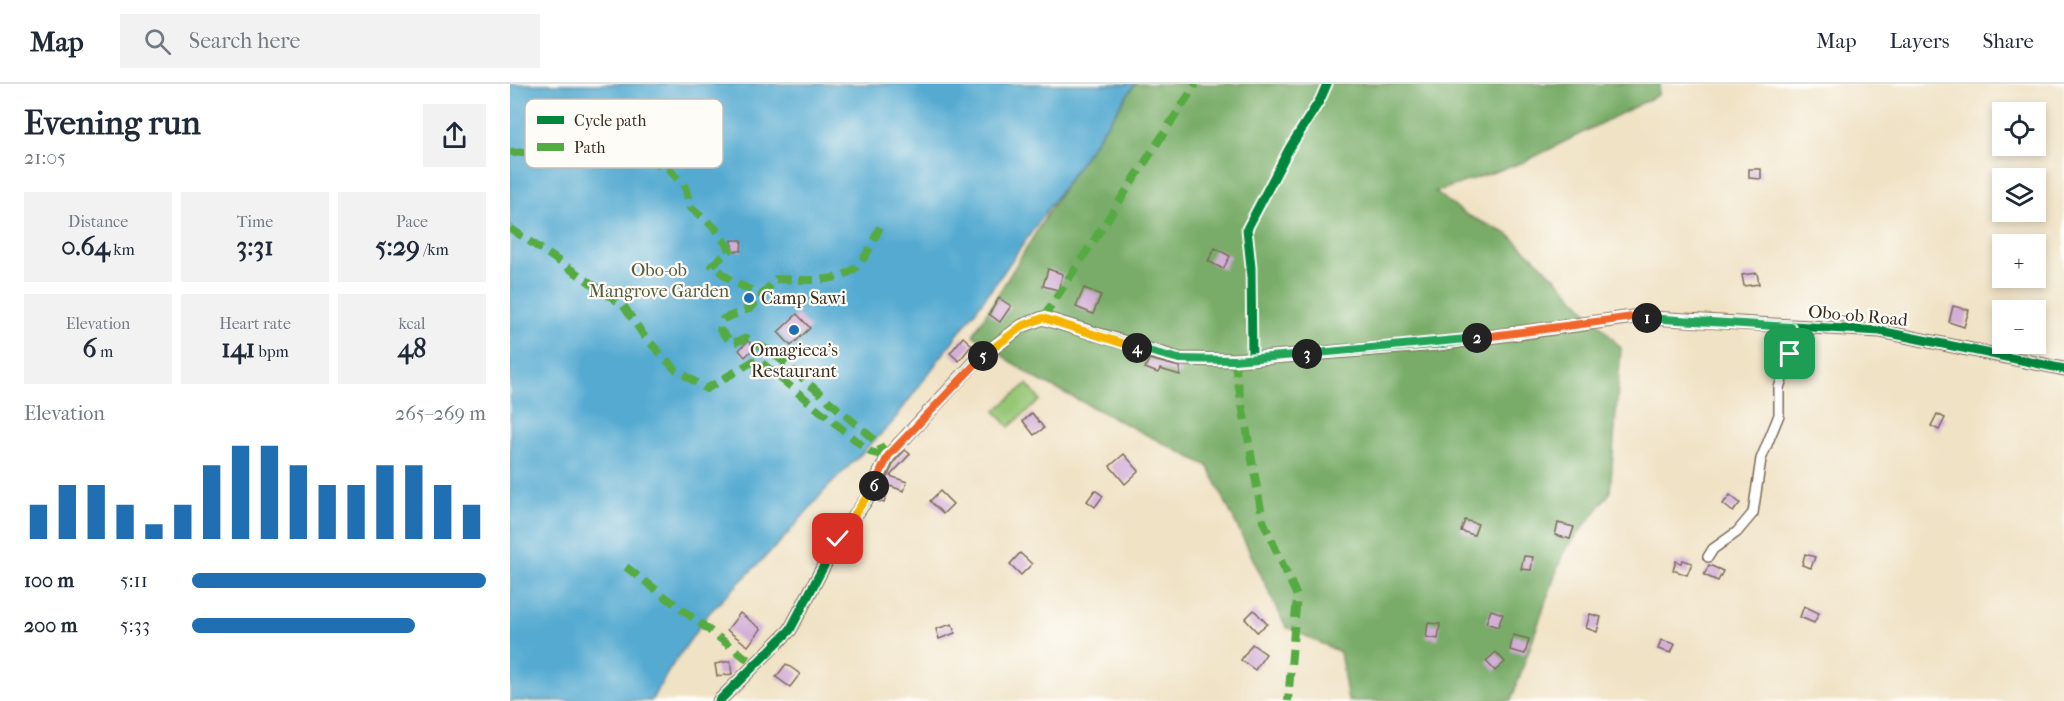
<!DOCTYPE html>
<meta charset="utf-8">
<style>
body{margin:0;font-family:"IM FELL French Canon",serif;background:#f2f2f3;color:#1f2937;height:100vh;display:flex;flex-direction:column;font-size:22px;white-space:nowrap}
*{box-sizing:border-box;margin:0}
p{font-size:20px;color:#747a83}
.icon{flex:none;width:33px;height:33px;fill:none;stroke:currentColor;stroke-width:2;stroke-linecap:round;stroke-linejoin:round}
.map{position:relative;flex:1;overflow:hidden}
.panel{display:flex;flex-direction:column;background:#fff;width:510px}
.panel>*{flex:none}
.fabs{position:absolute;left:1482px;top:18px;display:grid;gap:12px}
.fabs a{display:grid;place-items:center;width:54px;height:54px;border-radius:0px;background:#fff;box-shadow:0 3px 9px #0003;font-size:30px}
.pin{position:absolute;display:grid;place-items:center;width:51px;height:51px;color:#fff;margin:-26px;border-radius:12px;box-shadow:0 3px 9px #0006}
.km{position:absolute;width:30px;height:30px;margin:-15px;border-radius:50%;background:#222;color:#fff;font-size:16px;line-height:30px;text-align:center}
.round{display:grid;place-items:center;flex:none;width:63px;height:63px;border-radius:0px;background:#f2f2f3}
.summary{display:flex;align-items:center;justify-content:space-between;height:102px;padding:0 24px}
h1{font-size:33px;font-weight:700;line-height:45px}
.figures{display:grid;grid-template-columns:repeat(3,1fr);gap:9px;height:102px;padding:6px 24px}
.figures div{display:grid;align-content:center;border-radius:0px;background:#f2f2f3;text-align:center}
.figures b{font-size:26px;font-weight:700}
.figures small{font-size:16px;font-weight:400}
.figures p{font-size:16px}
.chart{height:168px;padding:12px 24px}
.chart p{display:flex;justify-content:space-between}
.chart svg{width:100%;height:108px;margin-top:6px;stroke:#1f6fb2;stroke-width:6}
ul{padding:0 24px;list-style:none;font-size:20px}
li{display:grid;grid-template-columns:96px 72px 1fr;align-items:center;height:45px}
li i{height:15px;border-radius:8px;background:#1f6fb2}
header{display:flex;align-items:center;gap:36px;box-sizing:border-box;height:84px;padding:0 30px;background:#fff;border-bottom:2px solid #e0e1e3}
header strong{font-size:28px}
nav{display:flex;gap:33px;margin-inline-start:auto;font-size:21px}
.search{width:420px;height:54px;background:#f2f2f3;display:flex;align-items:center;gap:15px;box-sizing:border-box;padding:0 21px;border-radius:0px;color:#747a83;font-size:22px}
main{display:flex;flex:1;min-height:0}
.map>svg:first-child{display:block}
</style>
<header>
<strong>Map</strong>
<div class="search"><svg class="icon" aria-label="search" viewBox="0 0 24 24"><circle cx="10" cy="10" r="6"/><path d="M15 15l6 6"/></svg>Search here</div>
<nav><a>Map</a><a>Layers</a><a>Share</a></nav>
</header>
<main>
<section class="panel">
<div class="summary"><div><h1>Evening run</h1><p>21:05</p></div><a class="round"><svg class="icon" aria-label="share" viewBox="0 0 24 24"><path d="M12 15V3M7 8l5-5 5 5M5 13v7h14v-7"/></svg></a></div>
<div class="figures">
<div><p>Distance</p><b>0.64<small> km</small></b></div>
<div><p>Time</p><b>3:31</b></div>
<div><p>Pace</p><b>5:29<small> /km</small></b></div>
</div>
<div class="figures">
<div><p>Elevation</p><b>6<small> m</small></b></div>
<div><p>Heart rate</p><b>141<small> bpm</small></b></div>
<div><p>kcal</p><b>48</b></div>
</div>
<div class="chart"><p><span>Elevation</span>265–269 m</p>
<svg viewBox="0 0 160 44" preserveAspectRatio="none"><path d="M5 44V30M15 44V22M25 44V22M35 44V30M45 44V38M55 44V30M65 44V14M75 44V6M85 44V6M95 44V14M105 44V22M115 44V22M125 44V14M135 44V14M145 44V22M155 44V30"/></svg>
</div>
<ul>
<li><b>100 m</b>5:11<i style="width:100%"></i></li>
<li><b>200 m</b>5:33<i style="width:76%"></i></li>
</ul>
</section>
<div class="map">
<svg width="1554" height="617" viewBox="0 0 1554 617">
<rect width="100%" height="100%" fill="#fdfcf7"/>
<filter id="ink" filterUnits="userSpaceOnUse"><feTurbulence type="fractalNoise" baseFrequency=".0167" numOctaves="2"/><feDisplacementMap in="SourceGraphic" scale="12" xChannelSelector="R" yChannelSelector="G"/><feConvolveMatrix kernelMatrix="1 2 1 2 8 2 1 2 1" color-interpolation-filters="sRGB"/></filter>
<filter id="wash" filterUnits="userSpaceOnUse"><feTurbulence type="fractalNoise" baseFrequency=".008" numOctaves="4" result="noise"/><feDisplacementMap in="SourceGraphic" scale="24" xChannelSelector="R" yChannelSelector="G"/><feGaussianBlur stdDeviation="1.35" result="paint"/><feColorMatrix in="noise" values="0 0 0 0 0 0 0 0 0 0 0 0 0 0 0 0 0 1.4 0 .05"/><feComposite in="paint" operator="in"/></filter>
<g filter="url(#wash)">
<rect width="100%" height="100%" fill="#f0e2c5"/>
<polygon fill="#96c777" stroke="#68784a" stroke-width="1.5" points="517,300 530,316 499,343 485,327"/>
<polygon fill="#78ac68" stroke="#5a6b43" stroke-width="1.5" points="625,0 1150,0 1148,11 1014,78 925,108 957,131 998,150 1047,195 1111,264 1100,409 1053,469 1001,617 838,617 830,568 776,543 698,382 523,293 463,251 557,98"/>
<polygon fill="#55aad1" stroke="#486a78" stroke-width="1.5" points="0,0 625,0 486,199 381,340 316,405 274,454 199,529 161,583 141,617 0,617"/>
<g id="blocks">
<g fill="#d3aed7">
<polygon points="1239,85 1251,85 1251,95 1239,94"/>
<polygon points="222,156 232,156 231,167 222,167"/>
<polygon points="705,164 720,172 713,185 698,177"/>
<polygon points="538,185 553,190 548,206 533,202"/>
<polygon points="1247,189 1249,200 1234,202 1232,191"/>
<polygon points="574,204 591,211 583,230 566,223"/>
<polygon points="489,214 501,222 490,238 479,230"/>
<polygon points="1443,222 1459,226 1454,243 1439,238"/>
<polygon points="287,230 300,244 281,262 268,248"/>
<polygon points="453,253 462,261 449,277 440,269"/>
<polygon points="238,257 245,263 235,273 229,266"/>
<polygon points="639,275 670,283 670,291 650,285 648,289 635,284"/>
<polygon points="522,329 534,344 524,351 513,337"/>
<polygon points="1427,330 1435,334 1429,346 1421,342"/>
<polygon points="395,366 400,370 380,392 397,398 394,407 380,402 374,419 366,416 385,377"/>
<polygon points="614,370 629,387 615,400 600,382"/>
<polygon points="585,406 593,412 585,423 577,417"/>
<polygon points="430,407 443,420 433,430 420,417"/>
<polygon points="1220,411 1230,419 1223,428 1213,420"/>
<polygon points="955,436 968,440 964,451 951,447"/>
<polygon points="1048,439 1064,443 1060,455 1045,451"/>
<polygon points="510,469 522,480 511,491 500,480"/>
<polygon points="1295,470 1305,473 1301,484 1292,481"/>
<polygon points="1014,472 1023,473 1021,486 1011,485"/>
<polygon points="1173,476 1182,479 1177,491 1163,486 1166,477 1171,479"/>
<polygon points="1199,481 1213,487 1208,497 1194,491"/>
<polygon points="1294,522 1309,529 1304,539 1290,533"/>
<polygon points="744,526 757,540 747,548 735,535"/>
<polygon points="981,526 993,530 988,543 976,539"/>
<polygon points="230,529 251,545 238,562 217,546"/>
<polygon points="1080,530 1091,533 1087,548 1076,544"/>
<polygon points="918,539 930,540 928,555 916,553"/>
<polygon points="442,540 445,549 429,555 426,545"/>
<polygon points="1003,551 1019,555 1015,570 1000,566"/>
<polygon points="1151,556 1165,560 1161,569 1148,565"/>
<polygon points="742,560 756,570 745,586 731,576"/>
<polygon points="986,568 995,578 985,587 976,577"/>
<polygon points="220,577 222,590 207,592 205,580"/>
<polygon points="276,580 290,590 280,603 266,593"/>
</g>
</g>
</g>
<g filter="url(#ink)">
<use href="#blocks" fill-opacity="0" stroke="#7a6a58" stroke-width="1.5"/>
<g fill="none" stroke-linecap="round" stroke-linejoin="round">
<defs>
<g id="minor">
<polyline points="742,275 741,183 737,145 779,65 810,16 817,0"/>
<polyline points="1198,473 1203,465 1227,448 1243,429 1251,375 1269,331 1269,304 1280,270 1281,243"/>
</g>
<polyline id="tertiary" points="209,617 280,546 328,455 359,412 378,372 468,275 512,242 533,234 669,275 724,276 928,260 1123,233 1370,247 1554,285"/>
</defs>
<use href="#minor" stroke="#7a6a58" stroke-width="12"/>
<use href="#tertiary" stroke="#7a6a58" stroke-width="15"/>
<use href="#minor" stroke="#fff" stroke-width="9"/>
<use href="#tertiary" stroke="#fff" stroke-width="12"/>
<g stroke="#55ab43" stroke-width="8" stroke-dasharray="15 8" stroke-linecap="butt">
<polyline points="0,67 5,69 68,63 133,75 158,84 175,103 181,124 205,144 220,166 202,181 222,197 251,211"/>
<path d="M370,143C363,157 355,179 341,187C321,200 289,195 266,195L241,224L213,235L210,246L222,259L237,254L263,269L368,359L378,372"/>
<polyline points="0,144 113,221 134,252 165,285 196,305 247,275 360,368 378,372"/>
<polyline points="533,234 686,0"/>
<polyline points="724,276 753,437 787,512 778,617"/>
<polyline points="116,483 245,581"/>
</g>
<defs>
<g id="cycleway">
<polyline points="742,275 741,183 737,145 779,65 810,16 817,0"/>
<polyline points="209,617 280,546 328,455 359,412 378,372 468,275 512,242 533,234 669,275 724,276 928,260 1123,233 1370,247 1554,285"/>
</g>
</defs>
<use href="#cycleway" stroke="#fdfcf7" stroke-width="13"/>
<use href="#cycleway" stroke="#00873e" stroke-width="9"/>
</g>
</g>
<g fill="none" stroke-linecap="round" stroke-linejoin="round" filter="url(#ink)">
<defs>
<polyline id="split-1" points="1137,234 1281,243 1280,270"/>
<polyline id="split-2" points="967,254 1123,233 1137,234"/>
<polyline id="split-3" points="797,270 967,254"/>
<polyline id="split-4" points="627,264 669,275 724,276 797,270"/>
<polyline id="split-5" points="473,272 512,242 533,234 627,264"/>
<polyline id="split-6" points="364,402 378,372 473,272"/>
<polyline id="split-7" points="328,455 364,402"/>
</defs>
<use href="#split-1" stroke="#fff" stroke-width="12"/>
<use href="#split-2" stroke="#fff" stroke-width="12"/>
<use href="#split-3" stroke="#fff" stroke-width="12"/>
<use href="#split-4" stroke="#fff" stroke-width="12"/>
<use href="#split-5" stroke="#fff" stroke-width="12"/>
<use href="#split-6" stroke="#fff" stroke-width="12"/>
<use href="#split-7" stroke="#fff" stroke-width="12"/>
<use href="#split-1" stroke="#22a559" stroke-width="8"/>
<use href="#split-2" stroke="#f0652b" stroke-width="8"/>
<use href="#split-3" stroke="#22a559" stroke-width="8"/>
<use href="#split-4" stroke="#22a559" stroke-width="8"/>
<use href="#split-5" stroke="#f5b400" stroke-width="8"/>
<use href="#split-6" stroke="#f0652b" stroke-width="8"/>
<use href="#split-7" stroke="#f5b400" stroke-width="8"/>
</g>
<g fill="#1f6fb2" stroke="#fdfcf7" stroke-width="2">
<circle cx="239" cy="214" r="6"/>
<circle cx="284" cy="246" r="6"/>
</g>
<g text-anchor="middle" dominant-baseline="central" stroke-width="4.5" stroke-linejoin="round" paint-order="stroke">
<g font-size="18" fill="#565939" stroke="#fdfcf7">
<text x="149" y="186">Obo-ob<tspan x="149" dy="21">Mangrove Garden</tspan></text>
</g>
<g font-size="18" fill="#3b2a1e" stroke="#fdfcf7" text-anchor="start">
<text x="251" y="214">Camp Sawi</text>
<text x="284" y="266" text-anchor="middle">Omagieca’s<tspan x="284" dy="21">Restaurant</tspan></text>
</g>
<g font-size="18" fill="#3b2a1e" stroke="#fdfcf7">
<text transform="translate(1348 232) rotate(5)">Obo-ob Road</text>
</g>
</g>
<rect x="15" y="15" width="198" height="69" rx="9" fill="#fdfcf7" stroke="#c3bdb6" stroke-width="1.5"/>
<rect x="27" y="32" width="27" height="8" fill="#00873e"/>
<rect x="27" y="59" width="27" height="8" fill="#55ab43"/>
<g font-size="16" fill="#3b2a1e">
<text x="64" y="42">Cycle path</text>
<text x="64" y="69">Path</text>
</g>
</svg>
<div class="fabs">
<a><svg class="icon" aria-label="locate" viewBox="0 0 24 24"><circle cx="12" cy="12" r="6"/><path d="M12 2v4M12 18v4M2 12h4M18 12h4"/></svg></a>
<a><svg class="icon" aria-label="layers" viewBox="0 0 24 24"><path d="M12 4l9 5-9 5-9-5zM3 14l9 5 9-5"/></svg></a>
<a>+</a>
<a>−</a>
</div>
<div class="pin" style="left:1280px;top:270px;background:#1e9e55"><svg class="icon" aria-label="arrive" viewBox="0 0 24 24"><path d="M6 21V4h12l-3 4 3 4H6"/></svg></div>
<div class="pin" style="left:328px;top:455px;background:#d93025"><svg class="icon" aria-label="check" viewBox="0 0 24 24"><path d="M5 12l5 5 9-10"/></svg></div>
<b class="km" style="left:1137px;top:234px">1</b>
<b class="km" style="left:967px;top:254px">2</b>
<b class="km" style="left:797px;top:270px">3</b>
<b class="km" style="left:627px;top:264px">4</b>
<b class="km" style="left:473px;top:272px">5</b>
<b class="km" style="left:364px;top:402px">6</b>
</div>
</main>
